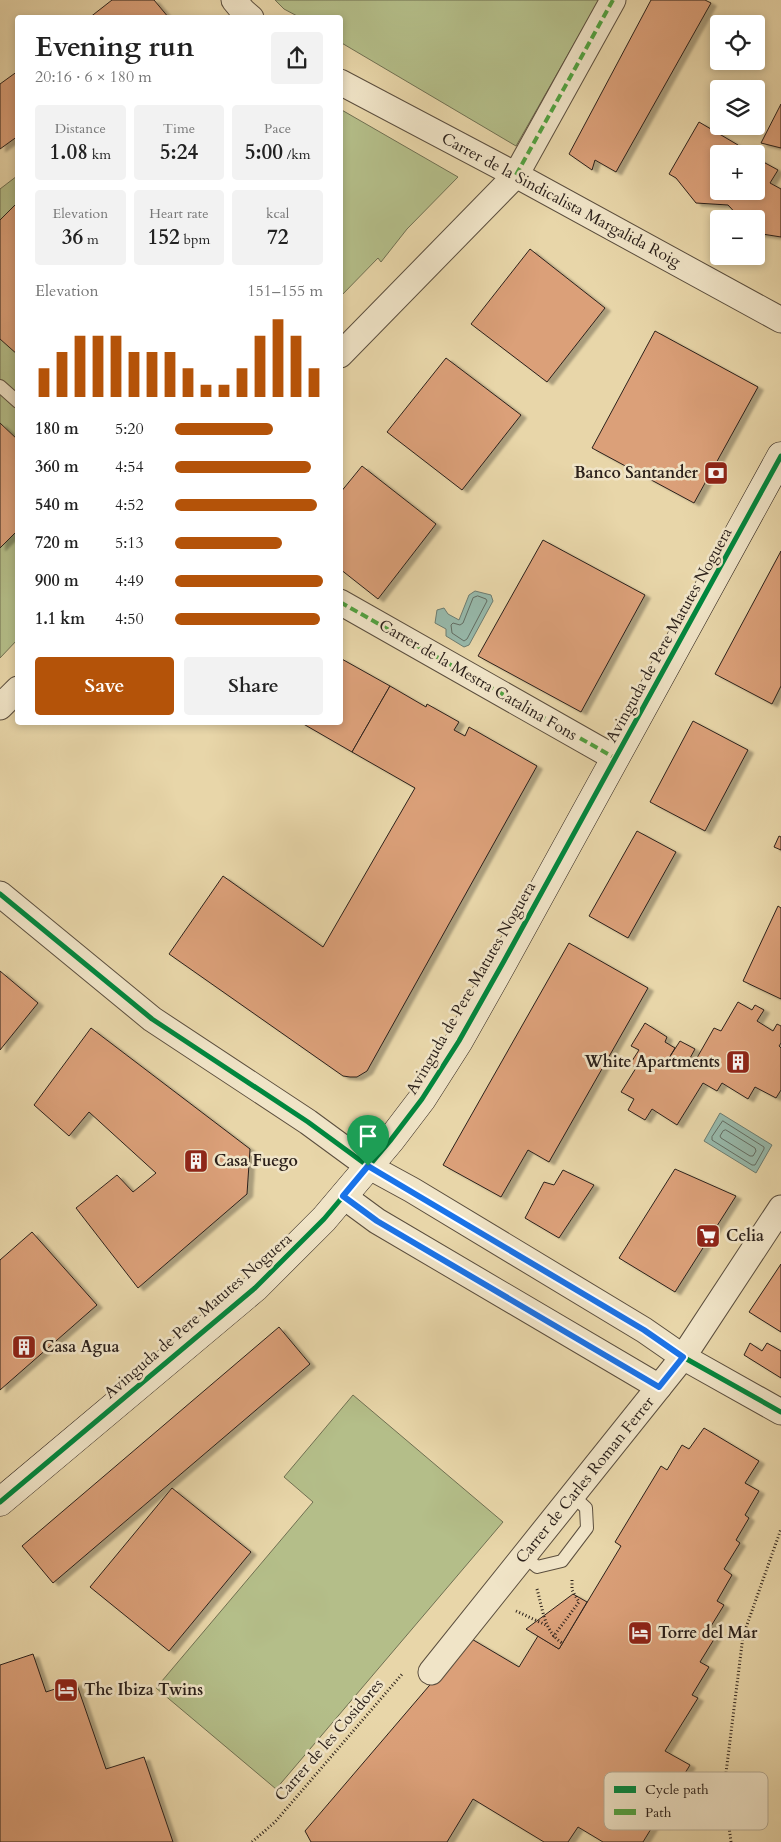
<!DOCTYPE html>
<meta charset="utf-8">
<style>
body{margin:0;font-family:Cardo,serif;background:#f2f2f2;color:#222;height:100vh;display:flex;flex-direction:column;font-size:19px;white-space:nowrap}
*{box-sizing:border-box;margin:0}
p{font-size:16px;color:#767676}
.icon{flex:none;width:28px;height:28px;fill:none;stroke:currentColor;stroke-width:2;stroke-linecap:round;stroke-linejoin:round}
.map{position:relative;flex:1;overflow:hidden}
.panel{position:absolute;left:15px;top:15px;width:328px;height:710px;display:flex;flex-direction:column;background:#fff;border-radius:5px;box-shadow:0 2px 8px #0003}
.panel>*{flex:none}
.controls{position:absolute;left:710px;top:15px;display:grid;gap:10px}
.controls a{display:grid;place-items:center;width:55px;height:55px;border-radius:5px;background:#fff;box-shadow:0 2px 8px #0003;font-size:25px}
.pin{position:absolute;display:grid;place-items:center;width:42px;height:42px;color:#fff;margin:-51px -21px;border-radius:50% 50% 50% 0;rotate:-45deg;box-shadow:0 0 5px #0007}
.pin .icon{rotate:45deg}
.round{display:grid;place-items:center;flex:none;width:52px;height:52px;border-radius:5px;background:#f2f2f2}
.summary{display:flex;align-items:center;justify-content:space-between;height:85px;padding:0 20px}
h1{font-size:28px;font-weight:700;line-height:38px}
.stats{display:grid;grid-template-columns:repeat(3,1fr);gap:8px;height:85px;padding:5px 20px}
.stats div{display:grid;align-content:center;border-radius:5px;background:#f2f2f2;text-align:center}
.stats b{font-size:21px;font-weight:700}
.stats small{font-size:14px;font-weight:400}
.stats p{font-size:14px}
.chart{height:140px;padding:10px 20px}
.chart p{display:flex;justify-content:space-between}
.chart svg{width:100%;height:90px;margin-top:5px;stroke:#b45309;stroke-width:6}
.cta{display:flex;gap:10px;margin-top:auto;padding:10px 20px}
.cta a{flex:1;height:58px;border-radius:5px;background:#b45309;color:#fff;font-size:20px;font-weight:700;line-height:58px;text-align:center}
.cta a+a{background:#f2f2f2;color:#222}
ul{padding:0 20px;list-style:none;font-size:16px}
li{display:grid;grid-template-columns:80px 60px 1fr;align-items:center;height:38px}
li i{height:12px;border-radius:6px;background:#b45309}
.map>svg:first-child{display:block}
</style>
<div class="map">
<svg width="781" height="1842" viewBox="0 0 781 1842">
<defs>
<filter id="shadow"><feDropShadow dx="5.5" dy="3" stdDeviation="1" flood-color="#0004"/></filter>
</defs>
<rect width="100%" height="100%" fill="#e8d6a9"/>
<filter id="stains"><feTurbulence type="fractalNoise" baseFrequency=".004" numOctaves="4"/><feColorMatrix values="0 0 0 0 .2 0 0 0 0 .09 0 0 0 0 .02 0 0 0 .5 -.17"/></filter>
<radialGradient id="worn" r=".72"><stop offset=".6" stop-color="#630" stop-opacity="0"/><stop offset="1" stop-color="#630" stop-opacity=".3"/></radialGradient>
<g fill="#b4be89" stroke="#707052">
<polygon points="275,0 599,0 516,146 340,42 340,18 299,17 284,9"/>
<polygon points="340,109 458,177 407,229 381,262 378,258 340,297"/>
<polygon points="17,176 18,639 0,658 0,189"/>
<polygon points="353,1395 503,1522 276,1789 156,1688 313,1502 284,1477"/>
</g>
<g fill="#97b9ab" stroke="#6c7c71">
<polygon points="475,591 491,595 493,601 469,645 464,647 446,636 446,629 435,623 437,610 444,608 448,614 459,620 469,595"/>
<polygon points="720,1113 772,1145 756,1173 704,1141"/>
</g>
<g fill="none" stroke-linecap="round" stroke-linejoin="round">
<g stroke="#626d63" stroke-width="1">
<polygon points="478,596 486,599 487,601 467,639 464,641 452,633 451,625 453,623 460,625 463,623 473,598"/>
<polygon points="723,1121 764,1147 764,1149 755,1165 752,1165 712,1140 712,1137"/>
<polygon points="726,1130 755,1148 756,1151 753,1156 750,1156 721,1138 720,1136 723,1131"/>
</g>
</g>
<g fill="#dba079" stroke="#2c211b" filter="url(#shadow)">
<polygon points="112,0 154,0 169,18 89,18"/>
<polygon points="651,0 705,0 711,3 616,172 595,160 592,170 569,154"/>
<polygon points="18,71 18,136 0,149 0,84"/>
<polygon points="781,104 781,148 761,143"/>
<polygon points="699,122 738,145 733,154 719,154 719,191 756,191 756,158 778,170 770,183 781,189 781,237 756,233 756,219 741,219 728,205 696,203 676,178 669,174"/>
<polygon points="18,202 18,355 0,339 0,220"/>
<polygon points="530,249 605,308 547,382 471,324"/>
<polygon points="655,331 758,387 694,503 592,448"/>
<polygon points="446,358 521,415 462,490 387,432"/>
<polygon points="0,423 18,440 18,530 0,548"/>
<polygon points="362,466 436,524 378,599 340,569 340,493"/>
<polygon points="543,540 645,595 581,712 478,656"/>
<polygon points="781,551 781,686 772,704 715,674"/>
<polygon points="340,658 390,686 352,752 300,722 340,722"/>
<polygon points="390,686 426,707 427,704 459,722 454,730 465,736 469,727 537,766 367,1071 357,1077 350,1077 343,1076 169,954 223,876 323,947 415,788 352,752"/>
<polygon points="693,721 748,750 705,831 650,802"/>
<polygon points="637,831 676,852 628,938 589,916"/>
<polygon points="779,836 781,837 781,850 774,847"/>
<polygon points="778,906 781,908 781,999 743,981"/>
<polygon points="569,943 648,988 549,1162 528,1150 501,1197 443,1165"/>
<polygon points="0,971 38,1003 0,1050"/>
<polygon points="738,1002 752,1010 755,1005 764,1010 757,1021 773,1031 777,1024 781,1026 781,1043 779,1046 781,1048 781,1090 776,1098 755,1087 748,1099 722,1083 717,1091 703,1083 677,1125 652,1109 645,1120 628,1110 634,1099 621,1092 636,1068 630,1064 639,1050 631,1046 645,1023 667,1037 665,1042 675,1048 669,1058 680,1041 695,1049 689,1060 694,1063 714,1028 721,1031"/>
<polygon points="91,1028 250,1149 247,1194 138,1288 76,1208 117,1175 133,1192 156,1173 89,1112 69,1136 34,1105"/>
<polygon points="675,1169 736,1196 675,1292 619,1258"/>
<polygon points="563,1170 594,1185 559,1238 525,1218 544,1182 554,1185"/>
<polygon points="32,1232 97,1305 0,1390 0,1260"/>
<polygon points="781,1264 781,1332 749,1312"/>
<polygon points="279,1327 310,1364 53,1583 22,1546"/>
<polygon points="750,1343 762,1351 767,1343 781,1351 781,1378 744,1355"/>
<polygon points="704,1428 759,1461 745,1483 759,1491 745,1515 749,1518 736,1540 740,1543 724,1569 732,1575 717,1601 724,1605 708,1631 716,1636 700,1662 709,1667 692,1695 698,1698 665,1751 690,1765 643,1842 603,1842 578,1827 568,1842 544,1842 473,1799 447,1842 311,1842 305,1831 470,1638 519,1667 538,1636 559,1649 621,1546 615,1542 661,1466 667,1470 682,1445 689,1449"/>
<polygon points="172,1488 251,1552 169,1651 90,1587"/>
<polygon points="573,1594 587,1602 559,1649 526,1629"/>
<polygon points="33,1654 46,1692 76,1682 106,1769 144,1757 173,1842 0,1842 0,1665"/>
</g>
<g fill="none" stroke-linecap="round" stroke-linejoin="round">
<defs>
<g id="lane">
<polyline points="0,386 18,402"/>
<polyline points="524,1556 537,1567 562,1561 587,1528 586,1508 572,1495"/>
</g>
<g id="street">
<polyline points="234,0 243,11 251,18"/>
<polyline points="340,82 516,175 781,320"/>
<polyline points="340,355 516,175 613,0"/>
<polyline points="340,602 615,758"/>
<polyline points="0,707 18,689"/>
<polyline points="0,894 152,1019 308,1122 368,1166 412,1190 644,1330 683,1357 781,1412"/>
<polyline points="343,1196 377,1221 659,1387"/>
<polyline points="431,1672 683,1357 781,1208"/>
</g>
<polyline id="secondary" points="0,1502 255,1288 324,1219 390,1141 422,1099 459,1041 504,961 781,456"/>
</defs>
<use href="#lane" stroke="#5b4e3e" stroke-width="14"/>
<use href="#street" stroke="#5b4e3e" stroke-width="27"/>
<use href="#secondary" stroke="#2c211b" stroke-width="29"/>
<g stroke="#2c211b" stroke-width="3" stroke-dasharray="1 2.5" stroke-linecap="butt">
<path d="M537,1589C543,1610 544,1631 562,1643"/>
<polyline points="516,1611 546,1625"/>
<polyline points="553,1637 579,1602 572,1590 572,1580"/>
<polyline points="252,1842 275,1822 403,1673"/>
<polyline points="731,1842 724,1789 743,1636 781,1529"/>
</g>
<use href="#lane" stroke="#f0e4c7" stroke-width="12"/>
<use href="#street" stroke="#f0e4c7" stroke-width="25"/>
<use href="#secondary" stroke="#f0e4c7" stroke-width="28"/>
<g stroke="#51a240" stroke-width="4" stroke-dasharray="8 4" stroke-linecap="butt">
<polyline points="516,175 613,0"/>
<polyline points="340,602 615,758"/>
</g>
<defs>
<g id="cycleway">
<polyline points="0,894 152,1019 308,1122 368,1166 412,1190 644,1330 683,1357 781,1412"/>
<polyline points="0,1502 255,1288 324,1219 390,1141 422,1099 459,1041 504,961 781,456"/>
</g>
</defs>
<use href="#cycleway" stroke="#f0e4c7" stroke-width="8"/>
<use href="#cycleway" stroke="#00873e" stroke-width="5"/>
</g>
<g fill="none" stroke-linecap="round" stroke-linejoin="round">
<defs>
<polygon id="route" points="368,1166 644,1330 683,1357 659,1387 377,1221 343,1196"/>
</defs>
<use href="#route" stroke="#fff" stroke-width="10"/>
<use href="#route" stroke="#1a73e8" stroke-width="6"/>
</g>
<defs>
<symbol id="bank-square" viewBox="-11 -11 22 22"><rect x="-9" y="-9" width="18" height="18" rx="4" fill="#8f2418" stroke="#f0e4c7"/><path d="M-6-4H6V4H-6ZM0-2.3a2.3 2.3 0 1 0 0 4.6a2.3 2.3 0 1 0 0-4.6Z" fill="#fff"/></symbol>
<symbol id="building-square" viewBox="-11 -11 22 22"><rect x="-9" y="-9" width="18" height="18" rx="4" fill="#8f2418" stroke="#f0e4c7"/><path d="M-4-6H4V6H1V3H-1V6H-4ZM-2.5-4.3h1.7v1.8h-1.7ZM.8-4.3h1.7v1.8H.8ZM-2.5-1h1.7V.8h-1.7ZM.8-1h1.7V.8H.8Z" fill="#fff"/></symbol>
<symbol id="supermarket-square" viewBox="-11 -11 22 22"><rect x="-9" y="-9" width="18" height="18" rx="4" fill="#8f2418" stroke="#f0e4c7"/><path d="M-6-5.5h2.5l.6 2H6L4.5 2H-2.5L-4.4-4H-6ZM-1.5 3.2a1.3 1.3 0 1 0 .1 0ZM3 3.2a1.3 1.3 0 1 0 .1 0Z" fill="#fff"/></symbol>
<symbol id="hotel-square" viewBox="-11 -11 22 22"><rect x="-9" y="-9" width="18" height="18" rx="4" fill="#8f2418" stroke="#f0e4c7"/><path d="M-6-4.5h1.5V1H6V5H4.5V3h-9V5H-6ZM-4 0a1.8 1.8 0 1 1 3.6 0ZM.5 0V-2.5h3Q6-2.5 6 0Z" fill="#fff"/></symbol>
</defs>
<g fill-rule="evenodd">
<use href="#bank-square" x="702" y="459" width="28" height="28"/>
<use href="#building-square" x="724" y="1048" width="28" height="28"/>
<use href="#building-square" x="182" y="1147" width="28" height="28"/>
<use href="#supermarket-square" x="694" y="1222" width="28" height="28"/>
<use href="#building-square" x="10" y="1333" width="28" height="28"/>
<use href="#hotel-square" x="626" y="1619" width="28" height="28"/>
<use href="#hotel-square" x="52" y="1676" width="28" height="28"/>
</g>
<g text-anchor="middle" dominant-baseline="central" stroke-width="5" stroke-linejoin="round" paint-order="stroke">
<g font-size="16" fill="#2c211b" stroke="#f0e4c7">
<text transform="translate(561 200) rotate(28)">Carrer de la Sindicalista Margalida Roig</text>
<text transform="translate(669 635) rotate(-61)">Avinguda de Pere Matutes Noguera</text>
<text transform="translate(478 680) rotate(30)">Carrer de la Mestra Catalina Fons</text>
<text transform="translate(471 988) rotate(-60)">Avinguda de Pere Matutes Noguera</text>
<text transform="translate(198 1316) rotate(-41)">Avinguda de Pere Matutes Noguera</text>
<text transform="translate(585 1480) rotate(-51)">Carrer de Carles Roman Ferrer</text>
<text transform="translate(329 1740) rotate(-49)">Carrer de les Cosidores</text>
</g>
<g font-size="16" font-weight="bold" fill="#2c211b" stroke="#f0e4c7" text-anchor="start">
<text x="698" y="473" text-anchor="end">Banco Santander</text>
<text x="720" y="1062" text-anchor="end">White Apartments</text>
<text x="214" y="1161">Casa Fuego</text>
<text x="726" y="1236">Celia</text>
<text x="42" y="1347">Casa Agua</text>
<text x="658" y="1633">Torre del Mar</text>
<text x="84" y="1690">The Ibiza Twins</text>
</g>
</g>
<rect x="604" y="1772" width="164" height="58" rx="8" fill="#f0e4c7" stroke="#b5aa93" stroke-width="1"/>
<rect x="614" y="1786" width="22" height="7" fill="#00873e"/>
<rect x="614" y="1809" width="22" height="6" fill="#51a240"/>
<g font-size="14" fill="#2c211b">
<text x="645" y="1794">Cycle path</text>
<text x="645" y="1817">Path</text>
</g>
<rect width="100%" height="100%" filter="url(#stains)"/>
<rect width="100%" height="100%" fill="url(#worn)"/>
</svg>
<div class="controls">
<a><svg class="icon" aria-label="locate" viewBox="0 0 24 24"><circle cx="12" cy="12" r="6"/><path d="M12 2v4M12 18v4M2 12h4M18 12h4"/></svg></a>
<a><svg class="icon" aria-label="layers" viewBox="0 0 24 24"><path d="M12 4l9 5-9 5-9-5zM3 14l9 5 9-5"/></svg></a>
<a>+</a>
<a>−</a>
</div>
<div class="pin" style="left:368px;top:1166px;background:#1e9e55"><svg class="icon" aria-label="arrive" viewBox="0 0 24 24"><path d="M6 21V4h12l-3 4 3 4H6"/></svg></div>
<section class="panel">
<div class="summary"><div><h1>Evening run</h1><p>20:16 · 6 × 180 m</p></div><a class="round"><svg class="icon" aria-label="share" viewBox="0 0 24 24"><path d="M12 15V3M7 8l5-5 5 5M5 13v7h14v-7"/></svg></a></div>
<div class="stats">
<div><p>Distance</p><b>1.08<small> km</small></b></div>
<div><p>Time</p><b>5:24</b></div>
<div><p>Pace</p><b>5:00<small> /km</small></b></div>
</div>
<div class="stats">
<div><p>Elevation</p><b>36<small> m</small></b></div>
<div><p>Heart rate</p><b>152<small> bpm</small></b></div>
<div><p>kcal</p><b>72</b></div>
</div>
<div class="chart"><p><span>Elevation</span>151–155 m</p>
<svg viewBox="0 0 160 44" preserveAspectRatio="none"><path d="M5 44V30M15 44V22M25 44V14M35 44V14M45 44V14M55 44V22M65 44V22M75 44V22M85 44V30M95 44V38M105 44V38M115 44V30M125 44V14M135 44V6M145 44V14M155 44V30"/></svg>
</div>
<ul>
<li><b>180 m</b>5:20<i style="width:66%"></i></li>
<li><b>360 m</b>4:54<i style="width:92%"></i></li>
<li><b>540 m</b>4:52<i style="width:96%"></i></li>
<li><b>720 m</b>5:13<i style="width:72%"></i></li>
<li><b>900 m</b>4:49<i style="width:100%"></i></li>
<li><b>1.1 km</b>4:50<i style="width:98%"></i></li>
</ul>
<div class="cta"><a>Save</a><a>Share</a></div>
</section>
</div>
